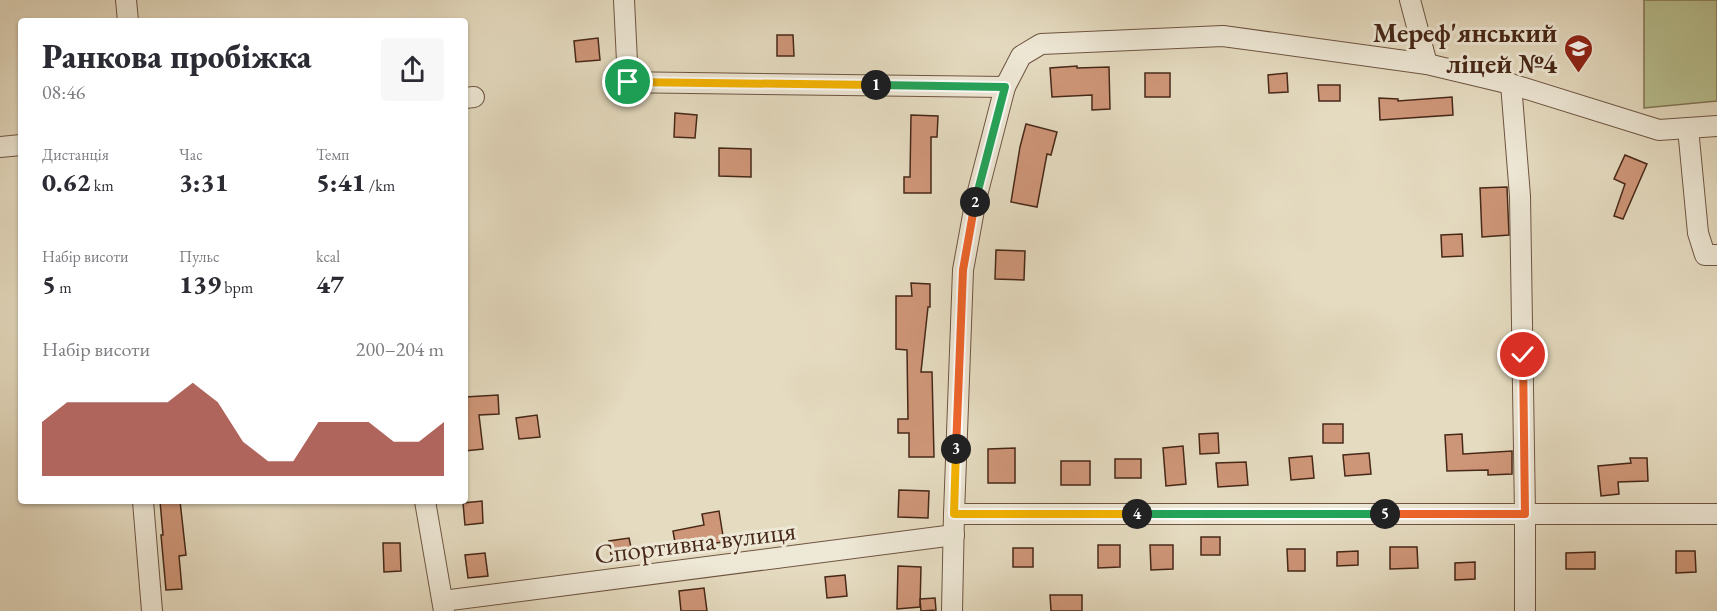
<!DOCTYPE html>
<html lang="uk">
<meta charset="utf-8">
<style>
body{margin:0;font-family:"EB Garamond",serif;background:#f7f7f7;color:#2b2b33;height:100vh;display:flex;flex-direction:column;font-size:22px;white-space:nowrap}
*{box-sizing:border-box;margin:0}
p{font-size:20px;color:#7c7c81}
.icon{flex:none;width:33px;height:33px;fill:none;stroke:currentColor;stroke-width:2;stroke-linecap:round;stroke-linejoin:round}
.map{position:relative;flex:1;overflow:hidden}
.details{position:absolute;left:18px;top:18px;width:450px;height:486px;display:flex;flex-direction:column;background:#fff;border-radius:6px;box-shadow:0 2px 4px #0004}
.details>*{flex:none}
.pin{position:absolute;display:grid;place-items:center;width:51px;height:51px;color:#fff;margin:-26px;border:3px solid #fff;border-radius:50%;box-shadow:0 2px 6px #0007}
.km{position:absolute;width:30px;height:30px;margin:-15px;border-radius:50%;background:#222;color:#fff;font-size:16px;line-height:30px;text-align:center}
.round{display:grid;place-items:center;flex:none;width:63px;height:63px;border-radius:6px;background:#f7f7f7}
.headline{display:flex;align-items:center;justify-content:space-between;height:102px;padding:0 24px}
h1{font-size:33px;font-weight:800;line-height:45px}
.figures{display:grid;grid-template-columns:repeat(3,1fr);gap:9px;height:102px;padding:6px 24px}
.figures div{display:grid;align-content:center}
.figures b{font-size:26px;font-weight:800}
.figures small{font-size:16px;font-weight:400}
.figures p{font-size:16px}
.chart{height:168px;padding:12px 24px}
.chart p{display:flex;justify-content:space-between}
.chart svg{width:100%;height:108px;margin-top:6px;fill:#8f2418;opacity:.7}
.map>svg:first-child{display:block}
</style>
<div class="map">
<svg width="1717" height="611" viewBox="0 0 1717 611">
<rect width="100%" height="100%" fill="#e5dbc0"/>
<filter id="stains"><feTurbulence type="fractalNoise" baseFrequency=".00333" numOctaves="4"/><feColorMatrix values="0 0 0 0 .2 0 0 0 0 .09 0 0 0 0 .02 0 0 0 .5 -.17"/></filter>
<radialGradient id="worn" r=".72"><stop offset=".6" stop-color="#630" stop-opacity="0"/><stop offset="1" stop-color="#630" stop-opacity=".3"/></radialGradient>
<polygon fill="#b8bf90" stroke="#807454" stroke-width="1.5" points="1644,0 1717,0 1717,101 1644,108"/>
<g fill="#ce9678" stroke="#472818" stroke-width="1.5">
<polygon points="777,35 793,35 794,56 777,56"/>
<polygon points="598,38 600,60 576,62 574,41"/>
<polygon points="1077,66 1077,68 1109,67 1110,109 1092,110 1092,95 1052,97 1050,68"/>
<rect x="1145" y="73" width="25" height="24"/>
<polygon points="1287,73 1288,92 1269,93 1268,75"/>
<polygon points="1318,85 1340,85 1340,101 1319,101"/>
<polygon points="1452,97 1453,115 1380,120 1379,98 1398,99 1398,101"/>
<polygon points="675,113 697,115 695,138 674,137"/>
<polygon points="911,115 938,116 937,137 931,137 931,193 904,193 904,177 910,177"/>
<polygon points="1026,124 1057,132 1051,155 1047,154 1037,207 1011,202 1020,147"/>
<polygon points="719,148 751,149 751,177 719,176"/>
<polygon points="1625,155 1647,164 1623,219 1614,216 1625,184 1614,179"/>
<polygon points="1507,187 1509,235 1482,237 1480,188"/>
<polygon points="1462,234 1463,256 1442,257 1441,235"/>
<polygon points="996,250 1025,251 1024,280 995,279"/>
<polygon points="911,283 930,284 930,307 928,307 921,372 932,372 934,457 909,457 909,433 898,433 898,419 908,419 907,350 896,349 896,296 912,296"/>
<polygon points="498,395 499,414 479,415 483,449 465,451 465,397"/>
<polygon points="537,415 540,437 519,439 516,418"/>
<rect x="1323" y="424" width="20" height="19"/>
<polygon points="1218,433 1219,453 1200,454 1199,434"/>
<polygon points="1462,434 1463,454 1512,451 1512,474 1488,475 1488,470 1447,471 1445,435"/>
<polygon points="1183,446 1186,484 1166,486 1163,448"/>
<polygon points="1015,448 1015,483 988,483 988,449"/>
<polygon points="1369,453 1371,474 1345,476 1343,455"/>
<polygon points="1312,456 1314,478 1291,480 1289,458"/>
<polygon points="1630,458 1647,458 1648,481 1618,482 1619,494 1601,496 1598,466 1631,463"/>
<rect x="1115" y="459" width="26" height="19"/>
<rect x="1061" y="461" width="29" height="24"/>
<polygon points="1246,462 1248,485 1218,487 1216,463"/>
<polygon points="899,490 929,491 928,518 898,517"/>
<polygon points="160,501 180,501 186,555 179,556 182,589 166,590 161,535 163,535"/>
<polygon points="482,501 483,523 465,525 463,503"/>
<polygon points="719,511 724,542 707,544 707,542 676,548 673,531 704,525 702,514"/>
<rect x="1201" y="537" width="19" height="18"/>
<polygon points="629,538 632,552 611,555 609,541"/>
<polygon points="383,543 400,543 401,571 384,572"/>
<polygon points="1098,545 1120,545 1120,567 1098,568"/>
<polygon points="1150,545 1173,545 1173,569 1151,570"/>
<polygon points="1390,547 1417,547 1418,568 1390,569"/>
<rect x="1013" y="548" width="20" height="19"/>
<polygon points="1287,549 1305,549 1305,571 1288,571"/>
<polygon points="1358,551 1358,565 1337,566 1337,552"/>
<polygon points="1676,551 1695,551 1696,572 1676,573"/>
<polygon points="1595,552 1595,569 1566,569 1566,553"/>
<polygon points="485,553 488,576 468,578 465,555"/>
<polygon points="1475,562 1475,579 1455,580 1455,563"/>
<polygon points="898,566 921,567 920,607 897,609"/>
<polygon points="845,575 847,596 827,598 825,577"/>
<polygon points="704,588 707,611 681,611 679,591"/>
<polygon points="1050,595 1082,595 1082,611 1051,611"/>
<polygon points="935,598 936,610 921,611 920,599"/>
</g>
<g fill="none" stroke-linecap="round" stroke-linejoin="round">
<defs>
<g id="minor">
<polyline points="126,0 128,21"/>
<polyline points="624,0 628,82"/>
<polyline points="1410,0 1427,64"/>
<polyline points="616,82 1005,87 1021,56 1041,44 1223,36 1427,64 1511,84 1659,130 1717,126"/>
<polyline points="1511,84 1520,196 1525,514 1525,611"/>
<polyline points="465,98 474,97"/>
<polyline points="1688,128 1698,233 1705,255 1717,255"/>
<polyline points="0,147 21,145"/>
<polyline points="143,501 152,611"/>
<polyline points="425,501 444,611"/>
<polyline points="954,514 1717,514"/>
<polyline points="443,601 954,535"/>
<polyline points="952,611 954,514 963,270 976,199 1005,87"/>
</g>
</defs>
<use href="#minor" stroke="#6e5542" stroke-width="22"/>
<use href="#minor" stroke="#eee8d6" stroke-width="20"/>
</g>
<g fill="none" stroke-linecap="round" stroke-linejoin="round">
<defs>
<polyline id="split-1" points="628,82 876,85"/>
<polyline id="split-2" points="876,85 1005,87 975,202"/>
<polyline id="split-3" points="956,449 963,270 975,202"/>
<polyline id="split-4" points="956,449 954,514 1137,514"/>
<polyline id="split-5" points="1137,514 1385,514"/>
<polyline id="split-6" points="1385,514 1525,514 1523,355"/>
</defs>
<use href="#split-1" stroke="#fff" stroke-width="12"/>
<use href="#split-2" stroke="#fff" stroke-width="12"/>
<use href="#split-3" stroke="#fff" stroke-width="12"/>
<use href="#split-4" stroke="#fff" stroke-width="12"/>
<use href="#split-5" stroke="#fff" stroke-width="12"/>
<use href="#split-6" stroke="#fff" stroke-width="12"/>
<use href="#split-1" stroke="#f5b400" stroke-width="8"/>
<use href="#split-2" stroke="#22a559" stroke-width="8"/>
<use href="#split-3" stroke="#f0652b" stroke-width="8"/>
<use href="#split-4" stroke="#f5b400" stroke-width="8"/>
<use href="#split-5" stroke="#22a559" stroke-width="8"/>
<use href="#split-6" stroke="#f0652b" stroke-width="8"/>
</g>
<defs>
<symbol id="school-pin" viewBox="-11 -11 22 30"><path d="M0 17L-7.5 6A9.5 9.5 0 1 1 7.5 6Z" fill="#8f2418" stroke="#eee8d6"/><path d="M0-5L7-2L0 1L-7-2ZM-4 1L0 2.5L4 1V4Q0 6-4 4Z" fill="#fff"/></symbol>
</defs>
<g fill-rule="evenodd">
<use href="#school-pin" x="1562" y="32" width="33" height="45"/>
</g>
<g text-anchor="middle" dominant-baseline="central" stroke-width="6" stroke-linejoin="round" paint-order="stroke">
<g font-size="27" font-weight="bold" fill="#472818" stroke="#eee8d6" text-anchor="end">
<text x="1557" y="32">Мереф'янський<tspan x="1557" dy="31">ліцей №4</tspan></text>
</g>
<g font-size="27" fill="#472818" stroke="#eee8d6">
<text transform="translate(695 542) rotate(-7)">Спортивна вулиця</text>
</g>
</g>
<rect width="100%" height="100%" filter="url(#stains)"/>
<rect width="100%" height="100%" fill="url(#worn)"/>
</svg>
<div class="pin" style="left:628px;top:82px;background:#1e9e55"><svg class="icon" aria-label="arrive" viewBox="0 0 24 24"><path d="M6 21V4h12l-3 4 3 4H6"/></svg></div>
<div class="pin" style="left:1523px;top:355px;background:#d93025"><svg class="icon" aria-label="check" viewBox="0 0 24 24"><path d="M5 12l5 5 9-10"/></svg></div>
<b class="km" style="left:876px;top:85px">1</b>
<b class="km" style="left:975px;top:202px">2</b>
<b class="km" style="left:956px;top:449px">3</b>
<b class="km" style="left:1137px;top:514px">4</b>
<b class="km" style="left:1385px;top:514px">5</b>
<section class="details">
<div class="headline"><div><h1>Ранкова пробіжка</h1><p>08:46</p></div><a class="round"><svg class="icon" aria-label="share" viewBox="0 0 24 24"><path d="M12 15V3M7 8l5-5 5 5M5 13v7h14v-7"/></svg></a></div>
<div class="figures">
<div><p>Дистанція</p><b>0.62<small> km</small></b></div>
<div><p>Час</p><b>3:31</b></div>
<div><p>Темп</p><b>5:41<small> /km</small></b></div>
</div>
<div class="figures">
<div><p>Набір висоти</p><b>5<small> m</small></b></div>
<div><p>Пульс</p><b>139<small> bpm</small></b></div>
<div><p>kcal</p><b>47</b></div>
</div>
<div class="chart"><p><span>Набір висоти</span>200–204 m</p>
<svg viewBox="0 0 160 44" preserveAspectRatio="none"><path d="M0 44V22L10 14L20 14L30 14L40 14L50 14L60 6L70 14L80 30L90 38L100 38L110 22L120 22L130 22L140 30L150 30L160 22V44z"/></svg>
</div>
</section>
</div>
